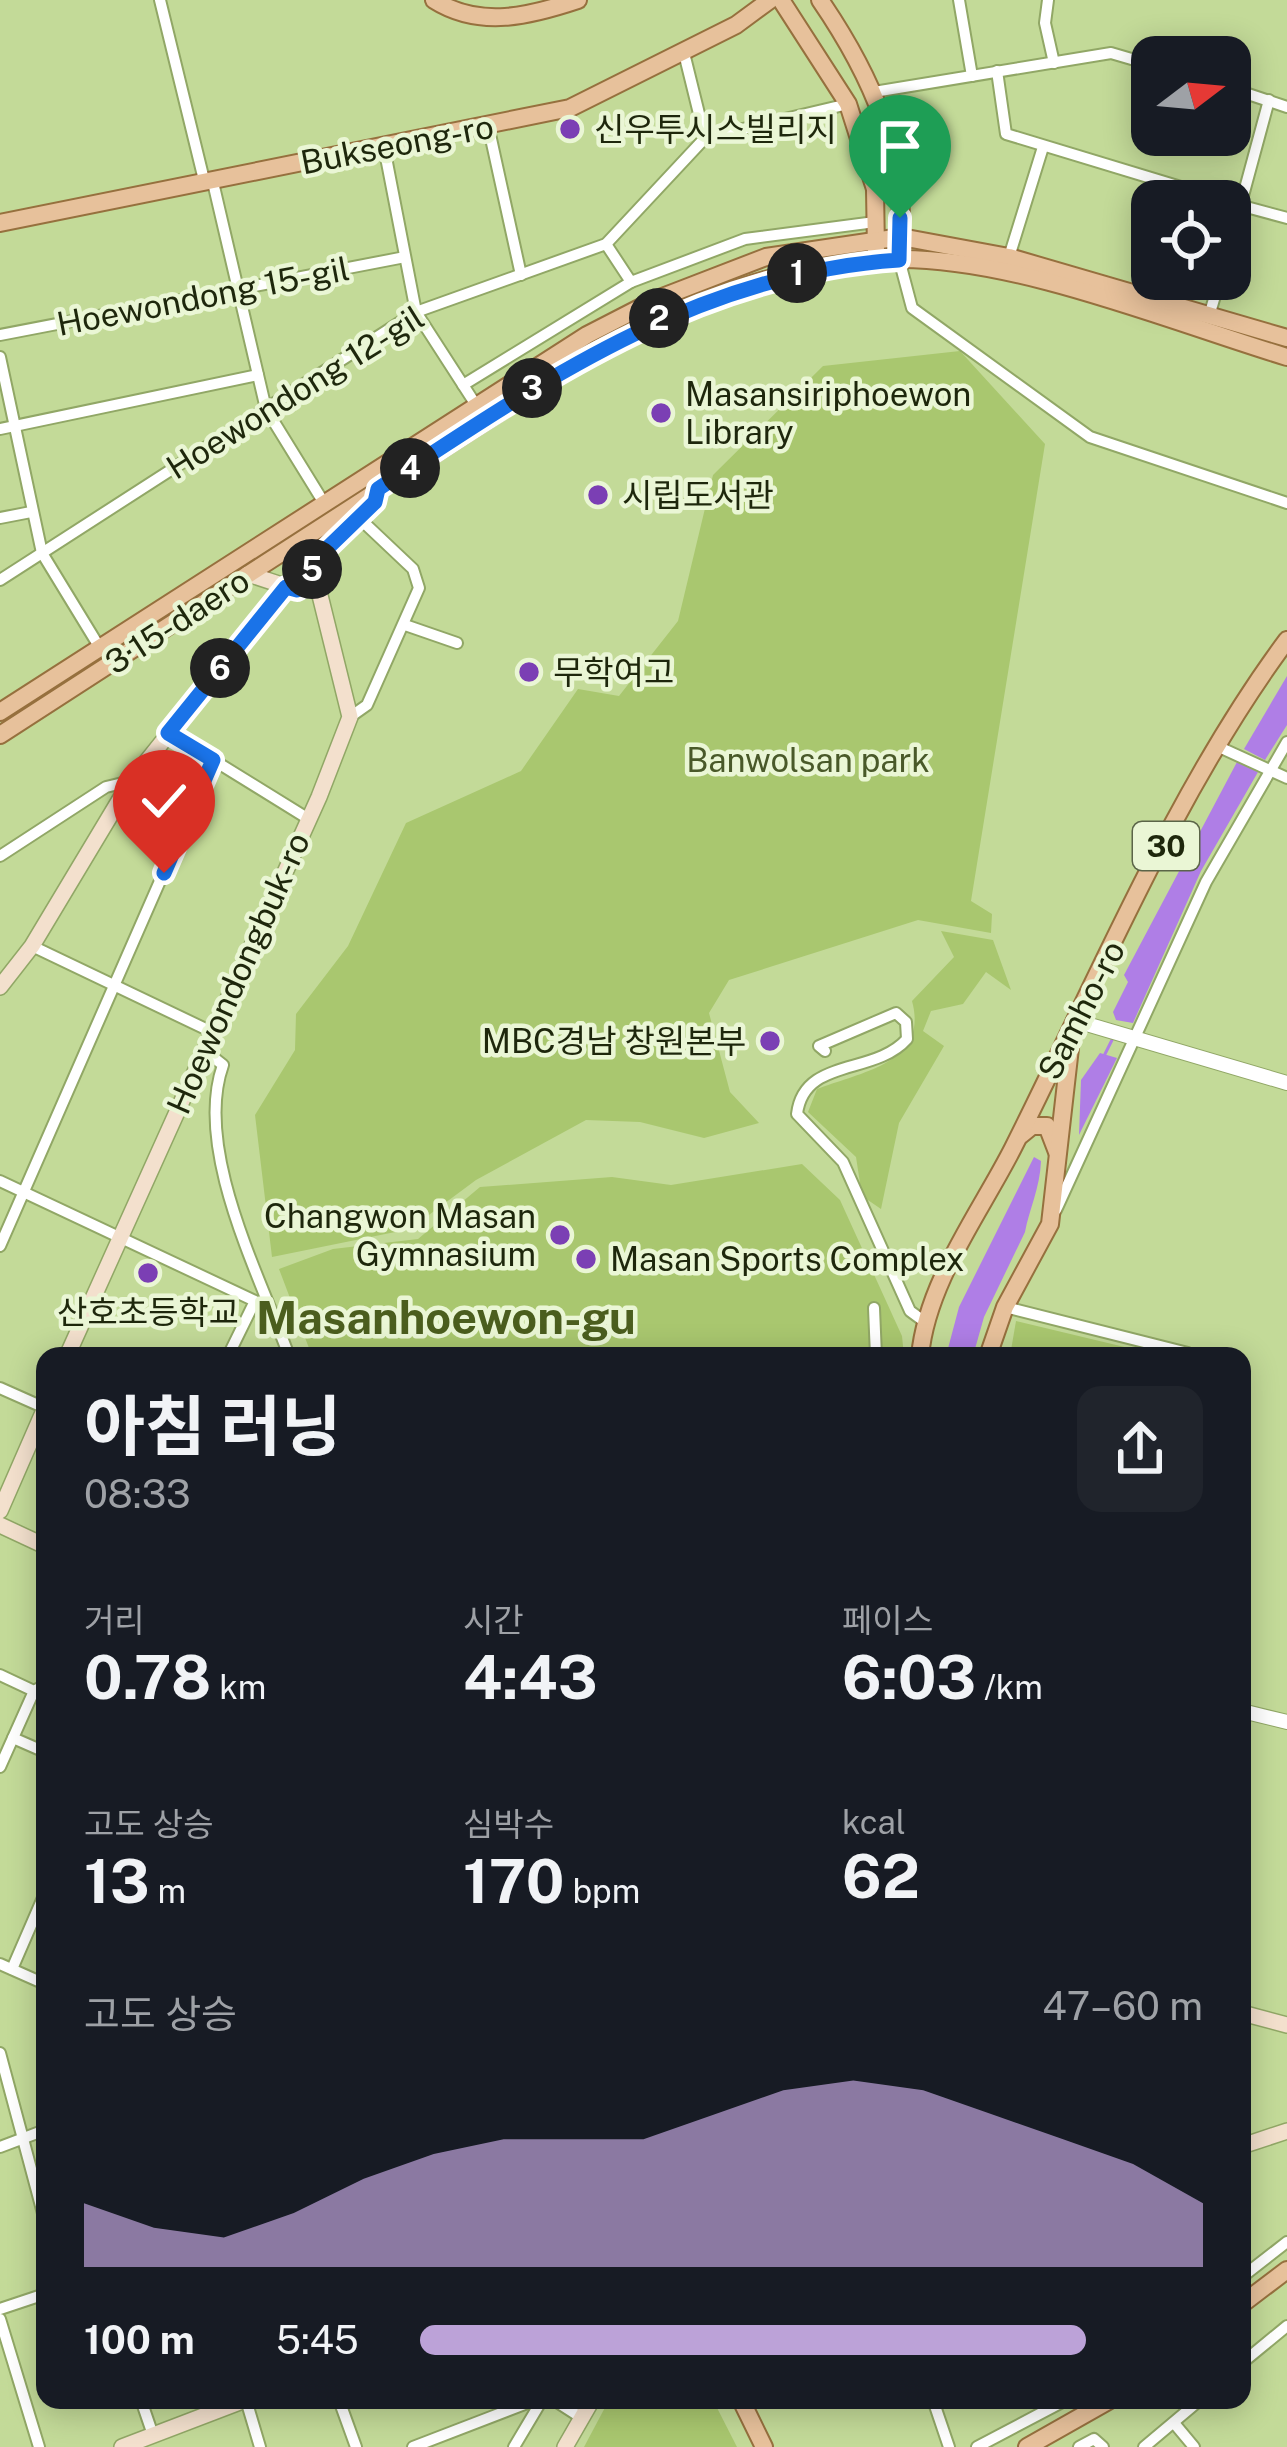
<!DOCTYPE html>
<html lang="ko">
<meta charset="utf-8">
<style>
body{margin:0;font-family:"Public Sans","Noto Sans KR",sans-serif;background:#20242c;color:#f1f3f6;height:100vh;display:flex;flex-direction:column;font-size:45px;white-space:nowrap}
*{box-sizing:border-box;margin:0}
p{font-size:39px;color:#9ea1a6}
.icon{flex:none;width:66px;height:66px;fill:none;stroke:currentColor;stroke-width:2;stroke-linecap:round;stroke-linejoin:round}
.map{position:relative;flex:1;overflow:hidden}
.side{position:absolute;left:36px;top:1347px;width:1215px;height:1062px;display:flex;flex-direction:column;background:#171b24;border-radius:24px;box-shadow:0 6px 30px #0003}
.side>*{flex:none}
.needle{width:78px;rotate:74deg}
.tools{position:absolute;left:1131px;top:36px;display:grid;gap:24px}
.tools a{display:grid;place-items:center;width:120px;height:120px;border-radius:24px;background:#171b24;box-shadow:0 6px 30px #0003;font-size:60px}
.pin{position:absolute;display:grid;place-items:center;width:102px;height:102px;color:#fff;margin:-123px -51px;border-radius:50% 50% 50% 0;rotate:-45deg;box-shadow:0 0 12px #0007}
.pin .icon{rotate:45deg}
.km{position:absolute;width:60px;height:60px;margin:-30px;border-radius:50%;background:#222;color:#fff;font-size:33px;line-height:60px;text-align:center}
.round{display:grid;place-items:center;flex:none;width:126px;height:126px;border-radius:24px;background:#20242c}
.summary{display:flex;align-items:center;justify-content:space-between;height:204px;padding:0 48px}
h1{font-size:66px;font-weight:700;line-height:90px}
.metrics{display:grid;grid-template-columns:repeat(3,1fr);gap:18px;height:204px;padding:12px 48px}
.metrics div{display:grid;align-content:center}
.metrics b{font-size:60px;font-weight:700}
.metrics small{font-size:33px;font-weight:400}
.metrics p{font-size:33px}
.chart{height:336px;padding:24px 48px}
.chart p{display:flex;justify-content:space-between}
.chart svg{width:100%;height:216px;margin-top:12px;fill:#bca2d8;opacity:.7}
ul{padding:0 48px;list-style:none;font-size:39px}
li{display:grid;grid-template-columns:192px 144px 1fr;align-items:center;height:90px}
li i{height:30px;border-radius:15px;background:#bca2d8}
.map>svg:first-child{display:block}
</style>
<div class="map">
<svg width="1287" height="2447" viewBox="0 0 1287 2447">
<rect width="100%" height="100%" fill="#c3da98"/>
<g fill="#a9c76f">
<polygon points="960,351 1045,444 971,901 992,914 991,933 918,920 729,980 709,1013 730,1092 759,1123 704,1138 640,1122 586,1120 476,1180 410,1229 272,1257 255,1115 295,1050 296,1014 348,946 406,823 521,771 578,689 619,696 678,621 713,475 823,366"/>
<path d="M941,931L993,940L1011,990L986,972L963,1004L931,1011L923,1031L944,1046L899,1123L881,1209L862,1196L856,1157L808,1112L817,1089C861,1072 929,1063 912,1001L954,957Z"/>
<polygon points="802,1164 840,1200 902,1336 904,1356 312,1356 279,1269 333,1249 418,1239 480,1187 612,1177 671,1185"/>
<polygon points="1016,1321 1137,1350 1135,1356 1010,1356"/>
<polygon points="609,2400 713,2400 737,2447 584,2447"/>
</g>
<g fill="#af7ee6">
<polygon points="1287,676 1287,725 1265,760 1244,749"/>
<polygon points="1237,762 1258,772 1201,871 1133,1023 1116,1020 1113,1012 1128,982 1124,975"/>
<polygon points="1100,1053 1117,1058 1079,1135 1081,1080"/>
<path d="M1034,1157L1041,1161C1040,1188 1029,1210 1025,1232L984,1317L973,1356H946L959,1307Z"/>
</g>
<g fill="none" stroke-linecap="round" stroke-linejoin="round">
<polyline stroke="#af7ee6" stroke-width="3" points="1103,1058 1112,1040"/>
<defs>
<g id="minor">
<polyline points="160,0 204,180"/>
<polyline points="959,0 972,76"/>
<polyline points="1048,0 1045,23 1054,63"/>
<polyline points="684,53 705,138"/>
<polyline points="997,71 1006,134 1227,201"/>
<polyline points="1230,88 1287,107"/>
<polyline points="874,92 1111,53 1152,65"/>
<polyline points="488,125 521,275"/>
<polyline points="384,147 416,312 476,405"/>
<polyline points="212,178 266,409 324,503"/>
<polyline points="1239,205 1287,218"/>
<polyline points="606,244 631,282 745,239 875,222"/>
<polyline points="1230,244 1269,100"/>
<polyline points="1009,257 1043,147"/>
<polyline points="899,259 912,308 1090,437 1287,503"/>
<polyline points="1209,316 1220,279"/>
<polyline points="0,335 405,257"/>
<polyline points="0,357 42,553 100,648"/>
<polyline points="463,385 631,282"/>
<polyline points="0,429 258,375"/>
<polyline points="0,518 31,512"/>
<polyline points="0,580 416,312 606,244 705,138 848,104"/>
<polyline points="405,625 457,643"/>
<polyline points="350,717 367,705 419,588 413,569 358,517"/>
<polyline points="168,732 307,818"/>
<polyline points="1219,747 1287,778"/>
<polyline points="0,856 106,787 131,781"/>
<polyline points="32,946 212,1032"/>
<path d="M204,1050L223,1065C193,1149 260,1276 289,1356"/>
<path d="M825,1051L819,1046L896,1013L906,1022L907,1039C874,1076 804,1057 797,1114L843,1162L910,1311L925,1322"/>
<polyline points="0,1181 255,1301 228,1356"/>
<polyline points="1056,1210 1206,882 1287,742"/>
<polyline points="0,1246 213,760"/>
<polyline points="1005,1307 1188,1353"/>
<polyline points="874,1308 876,1356"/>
<polyline points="0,1388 45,1408"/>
<polyline points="0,1675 34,1691 45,1685"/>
<polyline points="13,1738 45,1752"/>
<polyline points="0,1767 34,1691"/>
<polyline points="0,1964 45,1984"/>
<polyline points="12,1969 45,1893"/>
<polyline points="0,2053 45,2221"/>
<polyline points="0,2147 45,2130"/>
<polyline points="1242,2277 1287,2242"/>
<polyline points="0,2309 45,2294"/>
<polyline points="0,2319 39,2447"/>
<polyline points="1242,2363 1287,2326"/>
<polyline points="141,2400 153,2435"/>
<polyline points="246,2400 260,2447"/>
<polyline points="339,2400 356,2447"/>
<polyline points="554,2400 582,2418"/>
<polyline points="933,2400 949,2447"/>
<polyline points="1174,2423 1194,2447"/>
<polyline points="413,2447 535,2400"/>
<polyline points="514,2447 542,2400"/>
<polyline points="977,2447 1066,2400"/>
<polyline points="1079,2447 1094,2439 1103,2447"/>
<polyline points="1144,2447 1200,2400"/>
</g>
<g id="tertiary">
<polyline points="1073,1020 1287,1083"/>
<polyline points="1242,1711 1287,1722"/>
</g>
<g id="secondary">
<polyline points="248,574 297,590 313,582"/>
<polyline points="0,987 32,946 131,781 286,587"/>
<polyline points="67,1356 319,797 350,717 312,563 375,502 378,489"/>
<polyline points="0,1511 45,1408"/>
<polyline points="0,1525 45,1546"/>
<polyline points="1242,2013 1287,2025"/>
<polyline points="1242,2146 1287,2131"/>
<polyline points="122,2447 245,2400"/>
<polyline points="565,2447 592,2400"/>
</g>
<g id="primary">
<path d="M434,0C480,29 530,16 578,0"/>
<polyline points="781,0 848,104 875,189 876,251"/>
<path d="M820,0C870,73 908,155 900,247"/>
<polyline points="0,223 570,108 736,25 770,0"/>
<polyline points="0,712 587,335 657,299 766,257 901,237 1009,257 1287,338"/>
<path d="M0,735L595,350C690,303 790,260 898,259C1017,258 1172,322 1287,357"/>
<polyline points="1021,1135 1032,1126 1047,1126 1057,1152"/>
<path d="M920,1356C927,1282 980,1213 1013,1148C1097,981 1176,789 1287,640"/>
<polyline points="988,1356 1005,1307 1050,1224 1071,1039"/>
<polyline points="1242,2304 1287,2270"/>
<polyline points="741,2400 764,2447"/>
<polyline points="1027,2447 1110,2400"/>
</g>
</defs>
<use href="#minor" stroke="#91a766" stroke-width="14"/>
<use href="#tertiary" stroke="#91a766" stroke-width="16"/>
<use href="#secondary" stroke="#91a766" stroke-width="18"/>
<use href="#primary" stroke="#96703e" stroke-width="20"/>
<use href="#minor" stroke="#fff" stroke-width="10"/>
<use href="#tertiary" stroke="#fff" stroke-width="14"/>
<use href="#secondary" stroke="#f3e0cd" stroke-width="15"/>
<use href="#primary" stroke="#e7c19b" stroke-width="16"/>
</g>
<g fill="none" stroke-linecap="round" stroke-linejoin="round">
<defs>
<path id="route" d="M164,873L213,760L168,733L286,587L297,590L313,581L312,563L375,502L378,489C542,381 698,273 899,260L900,218"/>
</defs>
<use href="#route" stroke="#fff" stroke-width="24"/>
<use href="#route" stroke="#1a73e8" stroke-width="15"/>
</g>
<g fill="#7b3fb4" stroke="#eaf6d5" stroke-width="4.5">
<circle cx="570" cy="129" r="12"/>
<circle cx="661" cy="413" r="12"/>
<circle cx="598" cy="495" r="12"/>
<circle cx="529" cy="672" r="12"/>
<circle cx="770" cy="1041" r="12"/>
<circle cx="560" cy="1235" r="12"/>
<circle cx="586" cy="1259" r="12"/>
<circle cx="148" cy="1273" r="12"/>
</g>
<g text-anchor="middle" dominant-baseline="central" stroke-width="9" stroke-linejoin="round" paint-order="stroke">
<rect fill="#eaf6d5" stroke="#5b6548" stroke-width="3" x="1133" y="822" width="66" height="48" rx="9"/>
<g font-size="30" font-weight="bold" fill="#1e270c">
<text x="1166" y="846">30</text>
</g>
<g font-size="33" fill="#1e270c" stroke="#eaf6d5" text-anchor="start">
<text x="594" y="129">신우투시스빌리지</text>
<text x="685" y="394">Masansiriphoewon<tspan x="685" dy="38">Library</tspan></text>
<text x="622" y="495">시립도서관</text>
<text x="553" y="672">무학여고</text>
<text x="746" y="1041" text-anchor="end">MBC경남 창원본부</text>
<text x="536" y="1216" text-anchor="end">Changwon Masan<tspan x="536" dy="38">Gymnasium</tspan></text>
<text x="610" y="1259">Masan Sports Complex</text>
<text x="148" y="1312" text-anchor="middle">산호초등학교</text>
</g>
<g font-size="33" fill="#1e270c" stroke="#eaf6d5">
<text transform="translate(397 144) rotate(-11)">Bukseong-ro</text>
<text transform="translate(203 296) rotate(-11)">Hoewondong 15-gil</text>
<text transform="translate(295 392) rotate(-32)">Hoewondong 12-gil</text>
<text transform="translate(177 621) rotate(-33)">3·15-daero</text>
<text transform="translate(238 973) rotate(-66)">Hoewondongbuk-ro</text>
<text transform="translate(1081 1010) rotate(-63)">Samho-ro</text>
</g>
<g font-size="33" fill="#495929" stroke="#eaf6d5">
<text x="808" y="760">Banwolsan park</text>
</g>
<g font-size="45" font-weight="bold" fill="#4b5e1e" stroke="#eaf6d5">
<text x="446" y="1317">Masanhoewon-gu</text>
</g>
</g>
</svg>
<div class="tools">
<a><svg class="needle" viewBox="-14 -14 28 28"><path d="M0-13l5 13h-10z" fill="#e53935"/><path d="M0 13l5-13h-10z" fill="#9ea1a6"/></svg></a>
<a><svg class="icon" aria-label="locate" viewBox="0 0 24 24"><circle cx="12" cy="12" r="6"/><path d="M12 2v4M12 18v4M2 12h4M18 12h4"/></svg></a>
</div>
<div class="pin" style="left:900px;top:218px;background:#1e9e55"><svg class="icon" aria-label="arrive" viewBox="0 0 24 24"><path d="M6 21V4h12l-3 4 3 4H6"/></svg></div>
<div class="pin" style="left:164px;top:873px;background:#d93025"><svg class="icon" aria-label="check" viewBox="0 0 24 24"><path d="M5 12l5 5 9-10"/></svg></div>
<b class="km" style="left:797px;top:273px">1</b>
<b class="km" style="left:659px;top:318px">2</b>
<b class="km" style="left:532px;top:388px">3</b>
<b class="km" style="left:410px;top:468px">4</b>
<b class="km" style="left:312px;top:569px">5</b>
<b class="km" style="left:220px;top:668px">6</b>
<section class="side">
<div class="summary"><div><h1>아침 러닝</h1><p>08:33</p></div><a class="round"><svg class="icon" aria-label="share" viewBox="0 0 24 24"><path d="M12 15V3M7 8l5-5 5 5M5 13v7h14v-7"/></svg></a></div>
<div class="metrics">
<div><p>거리</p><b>0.78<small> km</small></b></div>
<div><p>시간</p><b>4:43</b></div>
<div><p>페이스</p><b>6:03<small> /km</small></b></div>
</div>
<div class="metrics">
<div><p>고도 상승</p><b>13<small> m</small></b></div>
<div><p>심박수</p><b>170<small> bpm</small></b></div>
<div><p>kcal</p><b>62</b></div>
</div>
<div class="chart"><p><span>고도 상승</span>47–60 m</p>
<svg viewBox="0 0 160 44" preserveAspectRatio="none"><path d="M0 44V31L10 36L20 38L30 33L40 26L50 21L60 18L70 18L80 18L90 13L100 8L110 6L120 8L130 13L140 18L150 23L160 31V44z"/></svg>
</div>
<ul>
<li><b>100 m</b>5:45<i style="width:85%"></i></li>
</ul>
</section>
</div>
